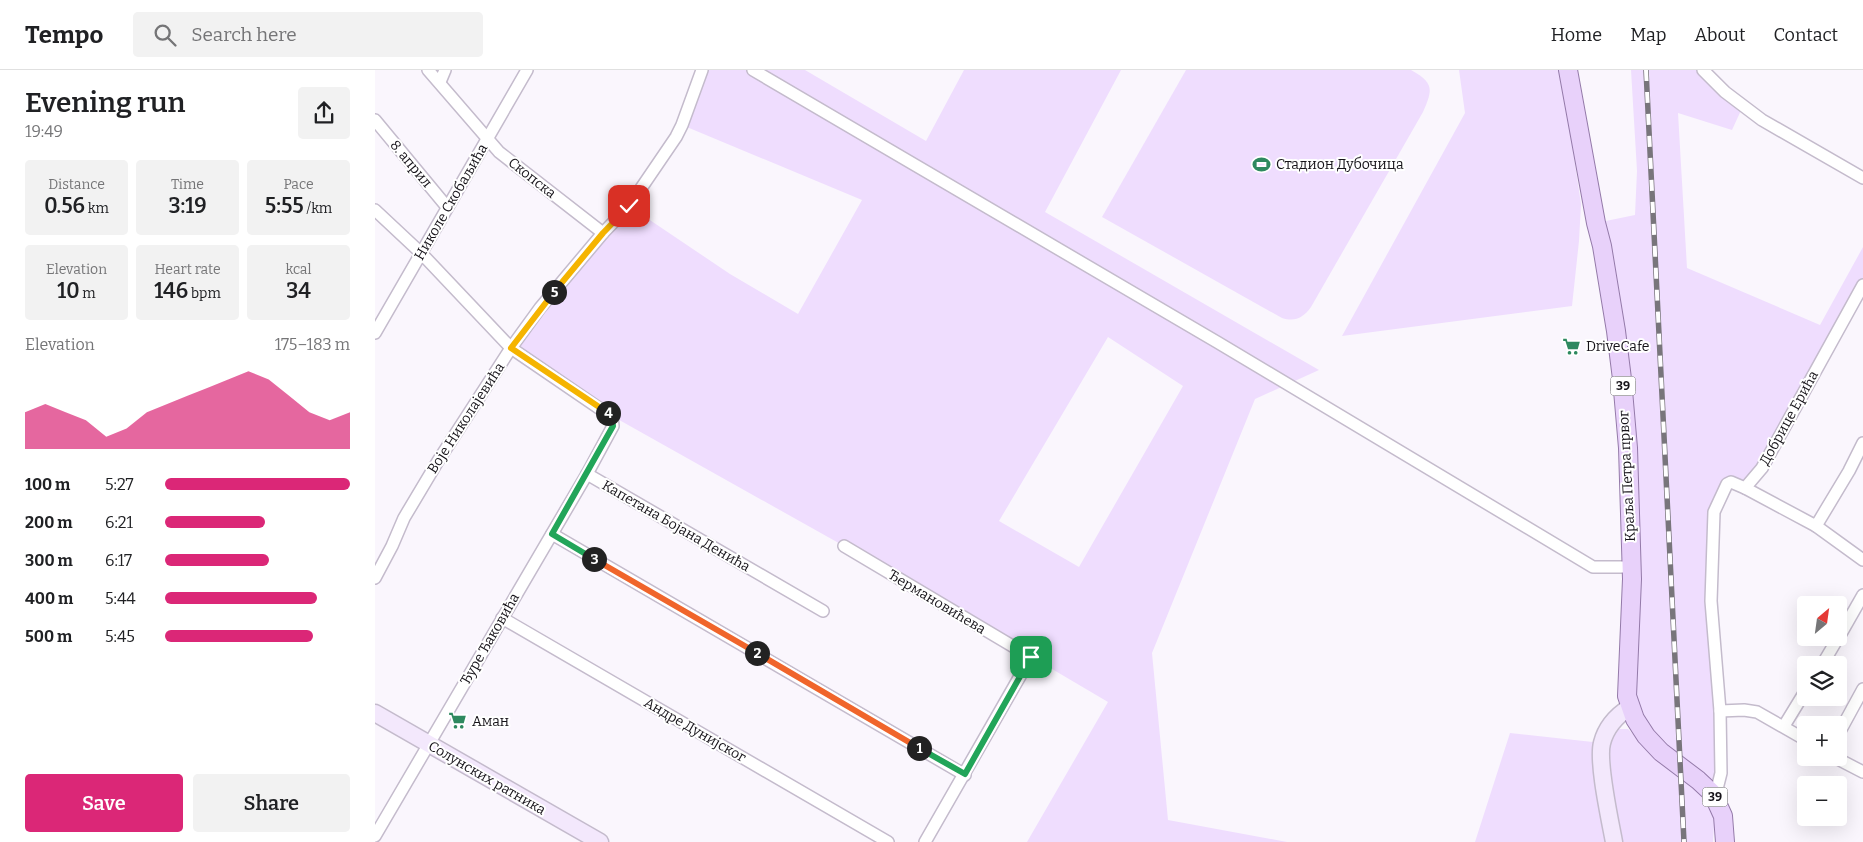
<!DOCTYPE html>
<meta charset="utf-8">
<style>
body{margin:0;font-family:Bitter,serif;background:#f2f2f2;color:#202124;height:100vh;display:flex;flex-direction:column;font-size:19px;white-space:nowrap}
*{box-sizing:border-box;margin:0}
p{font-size:16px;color:#757577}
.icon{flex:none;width:28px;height:28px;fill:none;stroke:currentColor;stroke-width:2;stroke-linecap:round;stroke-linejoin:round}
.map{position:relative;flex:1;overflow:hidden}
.panel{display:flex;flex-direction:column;background:#fff;width:375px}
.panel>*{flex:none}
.needle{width:32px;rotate:29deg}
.buttons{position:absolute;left:1422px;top:526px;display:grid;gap:10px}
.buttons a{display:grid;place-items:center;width:50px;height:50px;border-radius:5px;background:#fff;box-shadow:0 5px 20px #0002;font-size:25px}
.pin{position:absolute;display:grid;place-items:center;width:42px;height:42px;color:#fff;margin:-21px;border-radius:10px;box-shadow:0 2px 8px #0006}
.km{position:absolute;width:25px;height:25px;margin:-12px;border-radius:50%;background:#222;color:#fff;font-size:14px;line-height:25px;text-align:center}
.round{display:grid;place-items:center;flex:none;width:52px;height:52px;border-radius:5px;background:#f2f2f2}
.overview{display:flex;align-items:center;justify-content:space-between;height:85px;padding:0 25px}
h1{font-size:28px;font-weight:600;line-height:38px}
.figures{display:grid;grid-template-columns:repeat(3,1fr);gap:8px;height:85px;padding:5px 25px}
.figures div{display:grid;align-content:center;border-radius:5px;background:#f2f2f2;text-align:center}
.figures b{font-size:21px;font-weight:600}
.figures small{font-size:14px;font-weight:400}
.figures p{font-size:14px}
.chart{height:140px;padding:10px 25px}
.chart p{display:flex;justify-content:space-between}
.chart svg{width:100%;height:90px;margin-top:5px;fill:#db2777;opacity:.7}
.action{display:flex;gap:10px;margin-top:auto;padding:10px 25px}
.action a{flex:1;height:58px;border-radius:5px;background:#db2777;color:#fff;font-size:20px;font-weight:600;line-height:58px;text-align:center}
.action a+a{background:#f2f2f2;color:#202124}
ul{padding:0 25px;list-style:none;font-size:16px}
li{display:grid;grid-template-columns:80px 60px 1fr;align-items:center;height:38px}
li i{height:12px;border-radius:6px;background:#db2777}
header{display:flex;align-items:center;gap:30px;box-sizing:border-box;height:70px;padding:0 25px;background:#fff;border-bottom:1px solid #e0e0e0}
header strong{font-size:24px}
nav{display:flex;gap:28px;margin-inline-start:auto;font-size:18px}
.search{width:350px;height:45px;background:#f2f2f2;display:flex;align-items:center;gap:12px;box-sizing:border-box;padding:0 18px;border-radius:5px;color:#757577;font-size:19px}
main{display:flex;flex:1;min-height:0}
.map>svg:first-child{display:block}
</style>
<header>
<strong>Tempo</strong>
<div class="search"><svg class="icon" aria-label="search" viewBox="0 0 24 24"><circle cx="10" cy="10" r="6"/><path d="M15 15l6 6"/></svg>Search here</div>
<nav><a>Home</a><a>Map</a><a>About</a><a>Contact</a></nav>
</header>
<main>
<section class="panel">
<div class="overview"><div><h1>Evening run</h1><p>19:49</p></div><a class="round"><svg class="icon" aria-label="share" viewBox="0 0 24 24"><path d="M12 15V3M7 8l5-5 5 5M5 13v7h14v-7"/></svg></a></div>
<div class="figures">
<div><p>Distance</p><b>0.56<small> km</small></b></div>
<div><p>Time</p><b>3:19</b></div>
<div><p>Pace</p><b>5:55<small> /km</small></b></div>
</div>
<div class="figures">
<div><p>Elevation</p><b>10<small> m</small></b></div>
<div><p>Heart rate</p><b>146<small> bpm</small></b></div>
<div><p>kcal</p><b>34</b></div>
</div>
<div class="chart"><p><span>Elevation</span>175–183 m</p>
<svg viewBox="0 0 160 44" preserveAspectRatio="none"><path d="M0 44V26L10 22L20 26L30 30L40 38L50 34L60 26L70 22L80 18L90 14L100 10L110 6L120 10L130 18L140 26L150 30L160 26V44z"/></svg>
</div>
<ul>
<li><b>100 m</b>5:27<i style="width:100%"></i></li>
<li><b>200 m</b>6:21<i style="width:54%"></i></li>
<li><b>300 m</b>6:17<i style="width:56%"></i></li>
<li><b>400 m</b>5:44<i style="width:82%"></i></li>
<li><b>500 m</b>5:45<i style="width:80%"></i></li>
</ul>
<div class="action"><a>Save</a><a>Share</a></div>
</section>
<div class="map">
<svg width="1488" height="772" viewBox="0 0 1488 772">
<rect width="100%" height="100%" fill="#faf6fd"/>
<g fill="#efddfe" fill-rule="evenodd">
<path d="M327,0H430L551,71L589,0H746L670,142L944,300L880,329L777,583L793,750L912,772H652L733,632L469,476L246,351L136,278L254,136L355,204L423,244L487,130L307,55ZM733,267L808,316L704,497L624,451Z"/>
<path d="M811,0H1036C1059,13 1058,19 1048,42L936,237C928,248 920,252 907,248L727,147Z"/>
<polygon points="1084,0 1186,0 1206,134 1204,171 1197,236 967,266 1090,43"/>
<polygon points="1256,0 1328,0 1368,36 1357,60 1303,43 1312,198 1445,255 1488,177 1488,215 1370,418 1357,412 1339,442 1346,703 1338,724 1271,666 1258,622 1253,378 1221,153 1260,145 1262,101"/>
<polygon points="1241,659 1253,659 1278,684 1325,722 1340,739 1338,772 1100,772 1135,663 1227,673"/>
</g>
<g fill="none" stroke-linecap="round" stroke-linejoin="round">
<defs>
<g id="street">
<polyline points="53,0 124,82 228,163"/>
<polyline points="378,0 842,272 1218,497 1256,497"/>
<polyline points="1328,0 1350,22 1387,50 1488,108"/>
<polyline points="65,12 70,0"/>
<polyline points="0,50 72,137"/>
<polyline points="0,140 46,183 136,278 237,347 238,356 212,404 448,541"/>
<polyline points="0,263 152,0"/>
<polyline points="1370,418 1441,456 1474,401 1488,373"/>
<polyline points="1441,456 1488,490"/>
<polyline points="177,464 590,705"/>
<polyline points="469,476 656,587 550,772"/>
<polyline points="0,508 17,476 29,448 63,391 136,278 165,238 228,163 254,136 301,67 307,55 327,0"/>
<polyline points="127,548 513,772"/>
<polyline points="1464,567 1488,525"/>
<polyline points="1447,595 1463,568"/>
<polyline points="1345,641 1369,640 1382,642 1431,670"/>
<polyline points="1409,656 1431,620"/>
<polyline points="1464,663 1488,619"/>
<polyline points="1461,688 1488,702"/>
<polyline points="1338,724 1343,715 1346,703 1345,641 1336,531 1339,442 1352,414 1356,412 1370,418 1387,398 1488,215"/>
<polyline points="0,766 212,404"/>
</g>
<g id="secondary">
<polyline points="0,643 225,772"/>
<path d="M1239,772C1235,750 1222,692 1227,673C1231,657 1241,646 1255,637"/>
</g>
<polyline id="primary" points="1193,0 1221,153 1227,176 1241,261 1247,309 1253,378 1257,509 1252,626 1260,649 1271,666 1286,682 1323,710 1338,724 1348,746 1350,772"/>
</defs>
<use href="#street" stroke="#c4bbcc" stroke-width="14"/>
<use href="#secondary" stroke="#c4bbcc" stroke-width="19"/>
<use href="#primary" stroke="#947aa9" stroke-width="20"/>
<use href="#street" stroke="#fff" stroke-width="11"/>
<use href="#secondary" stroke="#f3e8fc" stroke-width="16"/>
<use href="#primary" stroke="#e8d1fa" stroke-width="18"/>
<defs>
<polyline id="rail" points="1271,0 1309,772"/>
</defs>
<use href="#rail" stroke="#78757b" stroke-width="5.5"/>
<use href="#rail" stroke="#fff" stroke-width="4" stroke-dasharray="11" stroke-linecap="butt"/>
</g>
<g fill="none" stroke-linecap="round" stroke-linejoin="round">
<defs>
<polyline id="split-1" points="544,678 590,704 656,587"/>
<polyline id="split-2" points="382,583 544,678"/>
<polyline id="split-3" points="219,489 382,583"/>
<polyline id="split-4" points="219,489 177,464 238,356 237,347 233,343"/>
<polyline id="split-5" points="179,222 136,278 233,343"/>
<polyline id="split-6" points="179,222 228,163 254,136"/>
</defs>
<use href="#split-1" stroke="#fff" stroke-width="10"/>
<use href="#split-2" stroke="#fff" stroke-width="10"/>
<use href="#split-3" stroke="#fff" stroke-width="10"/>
<use href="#split-4" stroke="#fff" stroke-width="10"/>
<use href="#split-5" stroke="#fff" stroke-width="10"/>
<use href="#split-6" stroke="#fff" stroke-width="10"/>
<use href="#split-1" stroke="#22a559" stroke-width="6"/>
<use href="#split-2" stroke="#f0652b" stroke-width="6"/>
<use href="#split-3" stroke="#f0652b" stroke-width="6"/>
<use href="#split-4" stroke="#22a559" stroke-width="6"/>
<use href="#split-5" stroke="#f5b400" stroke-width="6"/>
<use href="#split-6" stroke="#f5b400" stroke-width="6"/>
</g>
<defs>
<symbol id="stadium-bare" viewBox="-9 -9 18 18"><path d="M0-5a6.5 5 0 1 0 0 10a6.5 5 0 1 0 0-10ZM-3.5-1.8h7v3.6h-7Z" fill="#2e895f" stroke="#fff" stroke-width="2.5" paint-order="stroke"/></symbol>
<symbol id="supermarket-bare" viewBox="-9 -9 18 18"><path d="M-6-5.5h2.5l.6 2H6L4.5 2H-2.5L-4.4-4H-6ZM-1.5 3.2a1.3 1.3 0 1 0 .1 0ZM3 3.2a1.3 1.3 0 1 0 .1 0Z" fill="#2e895f" stroke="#fff" stroke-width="2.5" paint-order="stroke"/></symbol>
</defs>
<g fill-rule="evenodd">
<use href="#stadium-bare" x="874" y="82" width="25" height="25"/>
<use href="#supermarket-bare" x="1184" y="264" width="25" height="25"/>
<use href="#supermarket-bare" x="70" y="638" width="25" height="25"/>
</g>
<g text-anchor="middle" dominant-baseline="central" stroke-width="4" stroke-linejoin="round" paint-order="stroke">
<g fill="#fff" stroke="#5c5a5e" stroke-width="1">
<rect x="1235.5" y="306.5" width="25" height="19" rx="4"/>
<rect x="1327.5" y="717.5" width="25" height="19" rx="4"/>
</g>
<g font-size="12" font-weight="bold" fill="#161319">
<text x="1248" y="316">39</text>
<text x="1340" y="727">39</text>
</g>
<g font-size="14" fill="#161319" stroke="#fff">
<text transform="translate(36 94) rotate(50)">8. април</text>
<text transform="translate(157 108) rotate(38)">Скопска</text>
<text transform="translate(76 132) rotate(-60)">Николе Скобаљића</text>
<text transform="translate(91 348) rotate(-57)">Воје Николајевића</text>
<text transform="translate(1414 348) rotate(-61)">Добрице Ерића</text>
<text transform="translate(1252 406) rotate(-93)">Краља Петра првог</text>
<text transform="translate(301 456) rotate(30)">Капетана Бојана Денића</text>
<text transform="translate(562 532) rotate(31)">Ђермановићева</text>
<text transform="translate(115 569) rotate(-60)">Ђуре Ђаковића</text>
<text transform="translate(320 660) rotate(30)">Андре Дунијског</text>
<text transform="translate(112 708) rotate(30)">Солунских ратника</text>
</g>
<g font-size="14" fill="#161319" stroke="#fff" text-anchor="start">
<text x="901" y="94">Стадион Дубочица</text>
<text x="1211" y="276">DriveCafe</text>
<text x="97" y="651">Аман</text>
</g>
</g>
</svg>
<div class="buttons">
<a><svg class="needle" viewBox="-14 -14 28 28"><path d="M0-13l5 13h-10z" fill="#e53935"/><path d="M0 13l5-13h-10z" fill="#757577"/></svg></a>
<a><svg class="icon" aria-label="layers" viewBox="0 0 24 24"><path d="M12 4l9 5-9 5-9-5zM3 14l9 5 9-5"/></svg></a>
<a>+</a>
<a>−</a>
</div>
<div class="pin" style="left:656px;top:587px;background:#1e9e55"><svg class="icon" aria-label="arrive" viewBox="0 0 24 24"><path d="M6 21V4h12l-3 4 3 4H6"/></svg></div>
<div class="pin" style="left:254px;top:136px;background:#d93025"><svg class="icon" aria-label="check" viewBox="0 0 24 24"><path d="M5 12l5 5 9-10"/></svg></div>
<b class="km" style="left:544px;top:678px">1</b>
<b class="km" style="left:382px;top:583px">2</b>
<b class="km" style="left:219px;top:489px">3</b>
<b class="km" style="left:233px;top:343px">4</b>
<b class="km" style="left:179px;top:222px">5</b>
</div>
</main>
